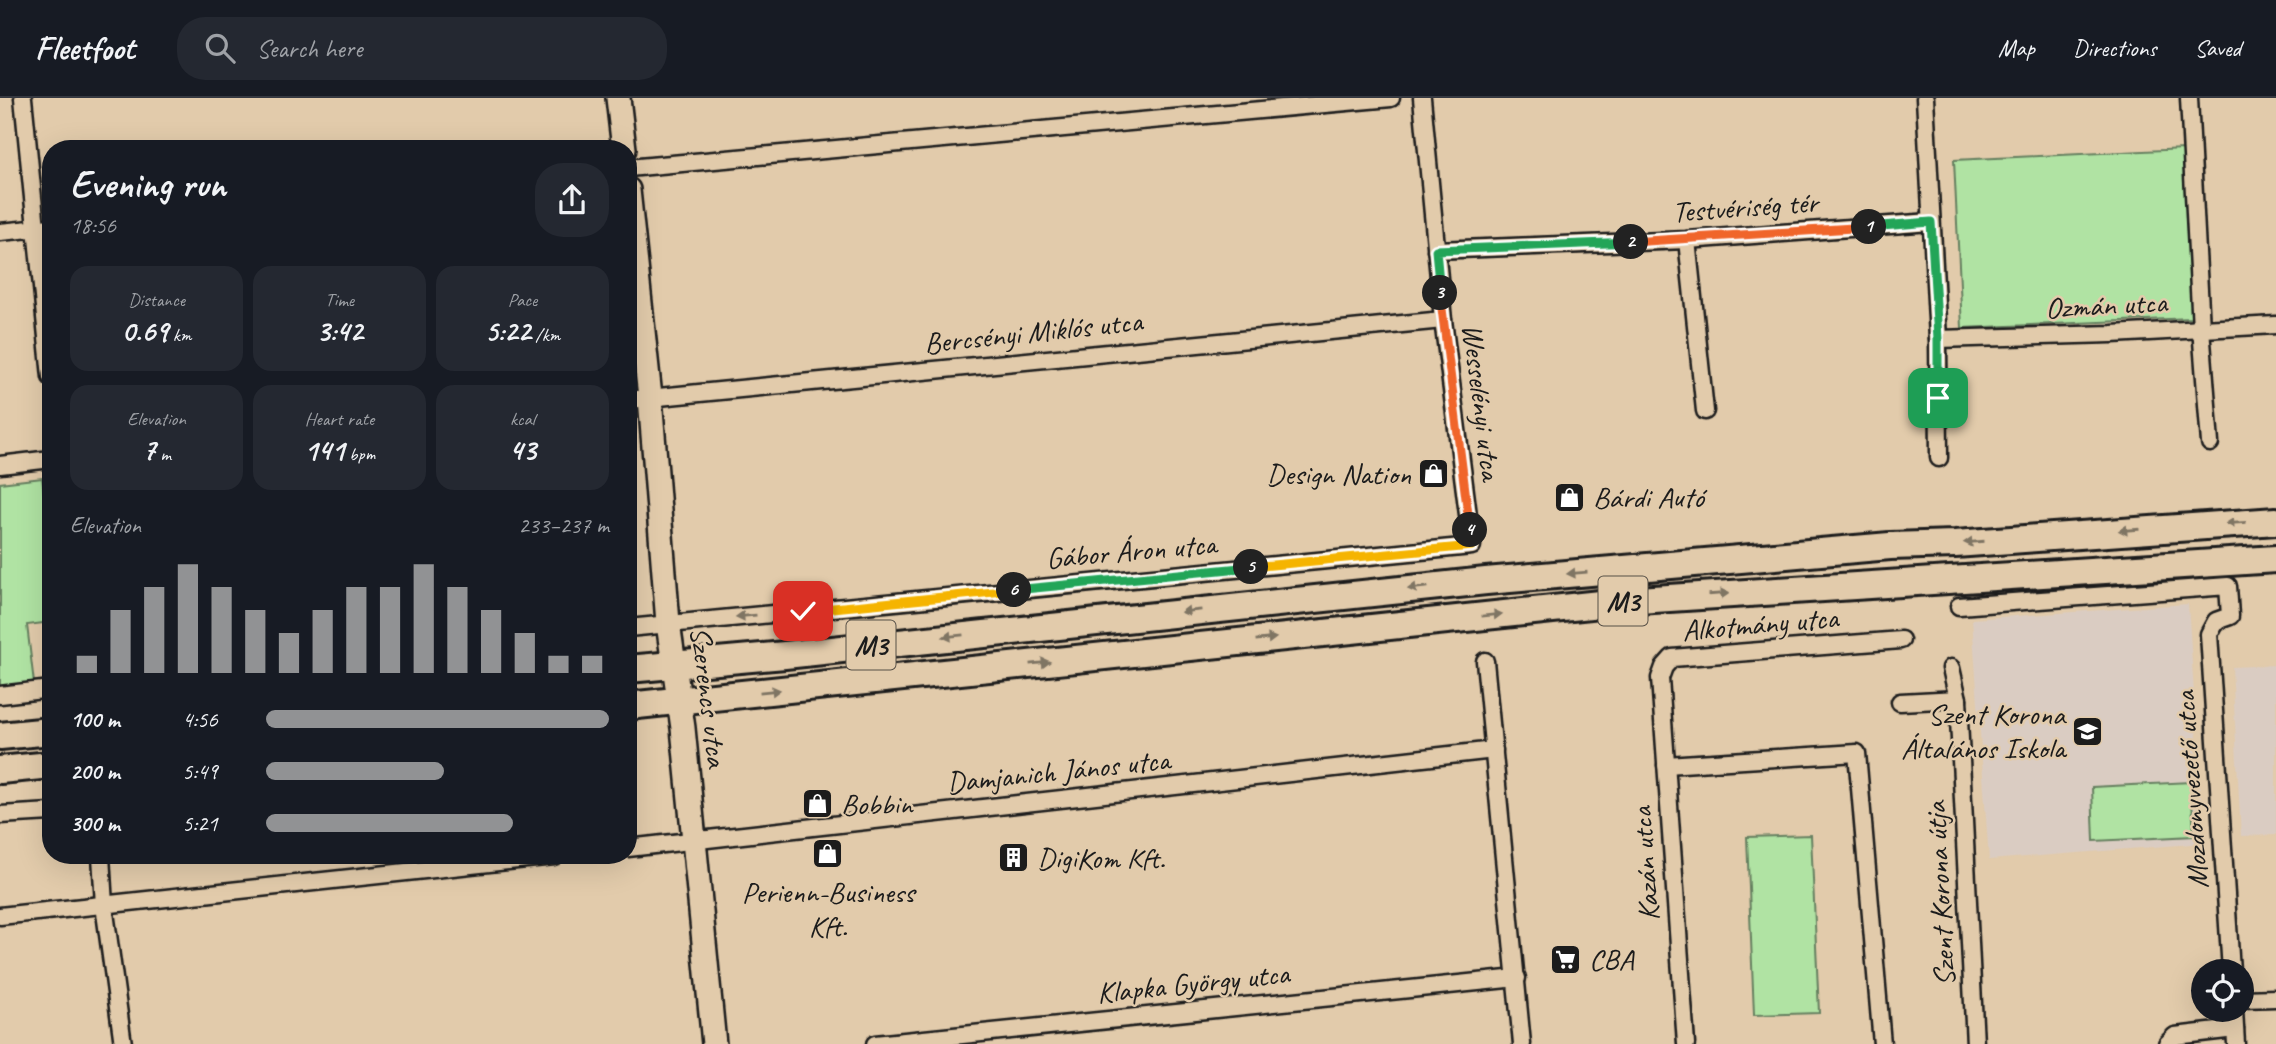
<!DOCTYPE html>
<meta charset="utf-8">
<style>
body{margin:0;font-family:Caveat,sans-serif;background:#242831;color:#f1f3f6;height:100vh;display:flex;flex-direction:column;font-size:26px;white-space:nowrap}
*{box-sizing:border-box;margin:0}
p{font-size:23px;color:#9ea1a6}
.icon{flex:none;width:38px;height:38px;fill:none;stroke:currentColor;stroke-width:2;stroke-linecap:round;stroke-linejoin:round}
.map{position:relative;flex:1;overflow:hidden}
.drawer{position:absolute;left:42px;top:42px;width:595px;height:724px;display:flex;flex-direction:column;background:#171b24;border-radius:28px;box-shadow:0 7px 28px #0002}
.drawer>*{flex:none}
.controls{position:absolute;left:2191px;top:861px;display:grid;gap:14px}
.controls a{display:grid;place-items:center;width:63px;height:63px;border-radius:50%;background:#171b24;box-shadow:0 7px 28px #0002;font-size:35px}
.pin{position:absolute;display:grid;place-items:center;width:60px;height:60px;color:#fff;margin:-30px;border-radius:14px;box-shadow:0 4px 10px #0006}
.km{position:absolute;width:35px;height:35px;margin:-18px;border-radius:50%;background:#222;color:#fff;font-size:19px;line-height:35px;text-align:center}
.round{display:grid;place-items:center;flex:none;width:74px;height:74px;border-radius:28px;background:#242831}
.overview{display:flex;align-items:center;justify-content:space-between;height:119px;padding:0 28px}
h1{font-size:38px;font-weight:700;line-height:52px}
.metrics{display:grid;grid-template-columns:repeat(3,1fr);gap:10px;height:119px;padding:7px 28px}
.metrics div{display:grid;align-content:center;border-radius:18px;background:#242831;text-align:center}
.metrics b{font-size:30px;font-weight:700}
.metrics small{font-size:19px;font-weight:400}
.metrics p{font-size:19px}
.chart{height:196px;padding:14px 28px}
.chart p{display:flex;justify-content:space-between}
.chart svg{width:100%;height:126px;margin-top:7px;stroke:#919294;stroke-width:6}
ul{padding:0 28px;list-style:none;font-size:23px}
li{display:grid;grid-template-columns:112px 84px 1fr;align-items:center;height:52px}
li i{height:18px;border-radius:9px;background:#919294}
header{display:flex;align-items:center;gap:42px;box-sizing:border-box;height:98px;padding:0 35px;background:#171b24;border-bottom:2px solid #363941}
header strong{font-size:33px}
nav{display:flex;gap:38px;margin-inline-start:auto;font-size:24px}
.search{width:490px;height:63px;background:#242831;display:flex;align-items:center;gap:18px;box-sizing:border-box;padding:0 24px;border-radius:28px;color:#9ea1a6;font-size:26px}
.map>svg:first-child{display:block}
</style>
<header>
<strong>Fleetfoot</strong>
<div class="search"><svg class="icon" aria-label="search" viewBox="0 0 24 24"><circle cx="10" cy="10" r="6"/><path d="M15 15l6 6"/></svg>Search here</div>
<nav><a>Map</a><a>Directions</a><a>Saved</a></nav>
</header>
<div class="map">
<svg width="2276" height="946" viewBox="0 0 2276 946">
<rect width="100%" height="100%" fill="#e2cbab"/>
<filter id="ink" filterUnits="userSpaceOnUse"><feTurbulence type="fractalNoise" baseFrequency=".0143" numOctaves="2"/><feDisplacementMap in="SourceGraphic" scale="14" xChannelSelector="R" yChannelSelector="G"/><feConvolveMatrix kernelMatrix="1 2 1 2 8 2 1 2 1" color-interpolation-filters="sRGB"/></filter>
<g filter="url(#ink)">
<g fill="#daccc2">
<polygon points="2188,506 2204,745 1989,762 1972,521"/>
<polygon points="2276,567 2276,737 2241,738 2232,569"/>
</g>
<g fill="#b0e3a3" stroke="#668060" stroke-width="2">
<polygon points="2184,51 2192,220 1962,230 1954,62"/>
<polygon points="42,380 51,458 51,524 27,527 34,585 0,589 0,385"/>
<polygon points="2191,684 2194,738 2094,743 2092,689"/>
<polygon points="1811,737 1819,915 1754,917 1747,739"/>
</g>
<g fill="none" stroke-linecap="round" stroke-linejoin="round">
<defs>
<g id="street">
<polyline points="23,0 51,279"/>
<polyline points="1925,0 1938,241 1939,360"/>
<polyline points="2189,0 2201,230 2210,345"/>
<polyline points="628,70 1391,0"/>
<polyline points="0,134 51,129"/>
<polyline points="1687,142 1705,313"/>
<polyline points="1436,152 1687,142 1931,124"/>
<polyline points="1938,241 2112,236 2276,227"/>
<polyline points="628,302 1443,222"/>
<polyline points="0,367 51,361"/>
<polyline points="1959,508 2228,488 2230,518 2216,523 2209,536 2231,873"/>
<polyline points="628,530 1472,448 1443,222 1422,0"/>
<polyline points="1485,563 1522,946"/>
<polyline points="1951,570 1958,601 1975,946"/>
<polyline points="0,597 51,591"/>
<polyline points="1900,604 1958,601"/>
<polyline points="1666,667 1857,655 1882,946"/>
<polyline points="0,717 51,714"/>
<polyline points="628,750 1494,652"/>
<polyline points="101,758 104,807 123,946"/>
<polyline points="0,818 554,758"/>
<polyline points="2242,901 2276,900"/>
<polyline points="2234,912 2236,946"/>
<polyline points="875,946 1517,880"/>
<polyline points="1686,946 1660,580 1664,569 1672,560 1901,542"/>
<polyline points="2167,946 2175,938 2235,931"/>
</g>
<g id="secondary">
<polyline points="618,0 624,51"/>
<polyline points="628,92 650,299 668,525 683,630 714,946"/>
</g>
<g id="primary">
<polyline points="628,571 785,557 1486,483 1890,448 1955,446 2276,423"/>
<polyline points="628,608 1638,502 2276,461"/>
<polyline points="0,638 51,633"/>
<polyline points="0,672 51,667"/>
</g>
</defs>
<use href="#street" stroke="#1c1c1c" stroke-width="21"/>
<use href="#secondary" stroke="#1c1c1c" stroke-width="28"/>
<use href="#primary" stroke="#1c1c1c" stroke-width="32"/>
<use href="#street" stroke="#e2cbab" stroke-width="16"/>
<use href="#secondary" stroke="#e2cbab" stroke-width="23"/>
<use href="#primary" stroke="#e2cbab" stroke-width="26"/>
</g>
<defs><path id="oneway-solid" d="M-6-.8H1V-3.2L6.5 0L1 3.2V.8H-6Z" transform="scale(1.75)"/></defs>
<g fill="#7f7464">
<use href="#oneway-solid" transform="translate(2236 425) rotate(177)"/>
<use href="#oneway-solid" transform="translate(2129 432) rotate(176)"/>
<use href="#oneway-solid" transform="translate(1974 444) rotate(176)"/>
<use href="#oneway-solid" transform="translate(1577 475) rotate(175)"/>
<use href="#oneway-solid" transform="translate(1418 490) rotate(174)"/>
<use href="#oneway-solid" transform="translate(1719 496) rotate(-4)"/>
<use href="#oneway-solid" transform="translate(1191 513) rotate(174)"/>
<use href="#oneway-solid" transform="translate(1492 517) rotate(-6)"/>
<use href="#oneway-solid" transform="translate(746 518) rotate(175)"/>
<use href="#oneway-solid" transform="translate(953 538) rotate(174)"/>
<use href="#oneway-solid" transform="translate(1266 541) rotate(-6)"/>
<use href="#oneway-solid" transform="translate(1040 565) rotate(-6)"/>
<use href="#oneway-solid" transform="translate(770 593) rotate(-6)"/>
</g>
</g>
<g fill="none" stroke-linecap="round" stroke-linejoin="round" filter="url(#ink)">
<defs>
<polyline id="split-1" points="1869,129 1931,124 1938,241 1938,300"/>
<polyline id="split-2" points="1631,144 1869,129"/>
<polyline id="split-3" points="1440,195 1436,152 1631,144"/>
<polyline id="split-4" points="1440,195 1470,432"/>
<polyline id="split-5" points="1251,469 1472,448 1470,432"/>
<polyline id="split-6" points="1014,492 1251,469"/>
<polyline id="split-7" points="803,513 1014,492"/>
</defs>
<use href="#split-1" stroke="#fff" stroke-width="14"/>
<use href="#split-2" stroke="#fff" stroke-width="14"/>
<use href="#split-3" stroke="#fff" stroke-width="14"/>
<use href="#split-4" stroke="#fff" stroke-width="14"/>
<use href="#split-5" stroke="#fff" stroke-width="14"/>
<use href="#split-6" stroke="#fff" stroke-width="14"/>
<use href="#split-7" stroke="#fff" stroke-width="14"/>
<use href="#split-1" stroke="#22a559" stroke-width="9"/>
<use href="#split-2" stroke="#f0652b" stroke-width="9"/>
<use href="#split-3" stroke="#22a559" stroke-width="9"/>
<use href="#split-4" stroke="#f0652b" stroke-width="9"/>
<use href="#split-5" stroke="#f5b400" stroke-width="9"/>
<use href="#split-6" stroke="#22a559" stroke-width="9"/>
<use href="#split-7" stroke="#f5b400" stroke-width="9"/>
</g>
<defs>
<symbol id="shop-square" viewBox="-11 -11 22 22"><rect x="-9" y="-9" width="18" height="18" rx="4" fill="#1c1c1c" stroke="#e2cbab"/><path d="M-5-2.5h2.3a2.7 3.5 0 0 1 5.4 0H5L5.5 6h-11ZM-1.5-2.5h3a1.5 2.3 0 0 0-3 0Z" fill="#fff"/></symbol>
<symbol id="school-square" viewBox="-11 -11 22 22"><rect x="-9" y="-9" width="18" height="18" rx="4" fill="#1c1c1c" stroke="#e2cbab"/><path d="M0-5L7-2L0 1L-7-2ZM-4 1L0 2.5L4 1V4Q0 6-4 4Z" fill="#fff"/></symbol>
<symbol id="building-square" viewBox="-11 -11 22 22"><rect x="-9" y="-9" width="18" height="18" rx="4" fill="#1c1c1c" stroke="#e2cbab"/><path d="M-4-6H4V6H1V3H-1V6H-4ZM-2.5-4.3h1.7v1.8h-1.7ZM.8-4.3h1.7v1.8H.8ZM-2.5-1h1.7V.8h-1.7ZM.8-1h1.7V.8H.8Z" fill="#fff"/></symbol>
<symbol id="supermarket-square" viewBox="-11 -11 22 22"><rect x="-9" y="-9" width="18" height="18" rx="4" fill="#1c1c1c" stroke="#e2cbab"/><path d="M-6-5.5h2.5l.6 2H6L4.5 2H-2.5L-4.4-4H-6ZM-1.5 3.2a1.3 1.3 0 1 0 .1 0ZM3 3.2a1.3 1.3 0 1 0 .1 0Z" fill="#fff"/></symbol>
</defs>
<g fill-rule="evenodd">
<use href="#shop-square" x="1416" y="358" width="35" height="35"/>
<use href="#shop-square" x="1552" y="382" width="35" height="35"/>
<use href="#school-square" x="2070" y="616" width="35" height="35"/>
<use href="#shop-square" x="800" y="688" width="35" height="35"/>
<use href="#shop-square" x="810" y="738" width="35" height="35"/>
<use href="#building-square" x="996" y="742" width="35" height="35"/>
<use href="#supermarket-square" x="1548" y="844" width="35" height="35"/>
</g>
<g text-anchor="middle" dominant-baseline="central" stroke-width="5" stroke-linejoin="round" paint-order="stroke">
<g fill="#e2cbab" stroke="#575047" stroke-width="2">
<rect x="1598.5" y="478.5" width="49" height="49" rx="5"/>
<rect x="846.5" y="522.5" width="49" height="49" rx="5"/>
</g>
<g font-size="28" font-weight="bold" fill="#1c1c1c">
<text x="1623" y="503">M3</text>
<text x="871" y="547">M3</text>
</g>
<g font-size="30" fill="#1c1c1c" stroke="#e2cbab">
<text transform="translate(1745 109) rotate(-4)">Testvériség tér</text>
<text transform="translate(2106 207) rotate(-3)">Ozmán utca</text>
<text transform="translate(1033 234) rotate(-6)">Bercsényi Miklós utca</text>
<text transform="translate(1482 304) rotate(83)">Wesselényi utca</text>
<text transform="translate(1131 453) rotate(-5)">Gábor Áron utca</text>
<text transform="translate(1760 526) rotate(-5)">Alkotmány utca</text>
<text transform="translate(709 599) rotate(83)">Szerencs utca</text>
<text transform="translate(1058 673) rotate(-6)">Damjanich János utca</text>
<text transform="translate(2191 692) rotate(-94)">Mozdonyvezető utca</text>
<text transform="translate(1645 766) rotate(-94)">Kazán utca</text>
<text transform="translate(1940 796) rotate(-93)">Szent Korona útja</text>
<text transform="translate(1193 885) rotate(-6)">Klapka György utca</text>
</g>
<g font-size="30" fill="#1c1c1c" stroke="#e2cbab" text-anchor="start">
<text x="1411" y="376" text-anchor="end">Design Nation</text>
<text x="1593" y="399">Bárdi Autó</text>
<text x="2065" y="616" text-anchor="end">Szent Korona<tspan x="2065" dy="34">Általános Iskola</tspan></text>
<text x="841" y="706">Bobbin</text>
<text x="1037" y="760">DigiKom Kft.</text>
<text x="828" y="794" text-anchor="middle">Perienn-Business<tspan x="828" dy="34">Kft.</tspan></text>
<text x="1589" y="861">CBA</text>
</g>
</g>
</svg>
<div class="controls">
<a><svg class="icon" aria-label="locate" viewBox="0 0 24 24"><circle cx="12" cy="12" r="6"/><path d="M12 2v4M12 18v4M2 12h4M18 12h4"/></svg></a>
</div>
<div class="pin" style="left:1938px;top:300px;background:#1e9e55"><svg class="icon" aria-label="arrive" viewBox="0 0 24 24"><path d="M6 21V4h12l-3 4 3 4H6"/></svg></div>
<div class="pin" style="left:803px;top:513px;background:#d93025"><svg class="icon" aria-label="check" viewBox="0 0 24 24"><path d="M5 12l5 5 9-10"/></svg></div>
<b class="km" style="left:1869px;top:129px">1</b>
<b class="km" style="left:1631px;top:144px">2</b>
<b class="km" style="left:1440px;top:195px">3</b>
<b class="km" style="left:1470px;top:432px">4</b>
<b class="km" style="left:1251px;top:469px">5</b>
<b class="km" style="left:1014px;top:492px">6</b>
<section class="drawer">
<div class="overview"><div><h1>Evening run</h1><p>18:56</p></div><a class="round"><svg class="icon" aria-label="share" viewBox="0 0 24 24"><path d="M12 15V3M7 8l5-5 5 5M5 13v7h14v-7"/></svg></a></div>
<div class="metrics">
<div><p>Distance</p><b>0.69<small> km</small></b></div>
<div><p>Time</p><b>3:42</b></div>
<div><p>Pace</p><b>5:22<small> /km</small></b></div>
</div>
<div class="metrics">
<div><p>Elevation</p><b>7<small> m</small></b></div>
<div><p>Heart rate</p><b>141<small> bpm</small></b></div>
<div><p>kcal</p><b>43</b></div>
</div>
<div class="chart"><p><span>Elevation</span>233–237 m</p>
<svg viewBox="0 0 160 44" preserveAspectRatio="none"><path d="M5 44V38M15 44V22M25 44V14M35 44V6M45 44V14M55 44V22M65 44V30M75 44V22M85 44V14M95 44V14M105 44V6M115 44V14M125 44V22M135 44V30M145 44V38M155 44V38"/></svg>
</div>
<ul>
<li><b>100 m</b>4:56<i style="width:100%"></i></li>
<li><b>200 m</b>5:49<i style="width:52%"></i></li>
<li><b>300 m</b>5:21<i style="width:72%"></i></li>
</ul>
</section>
</div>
